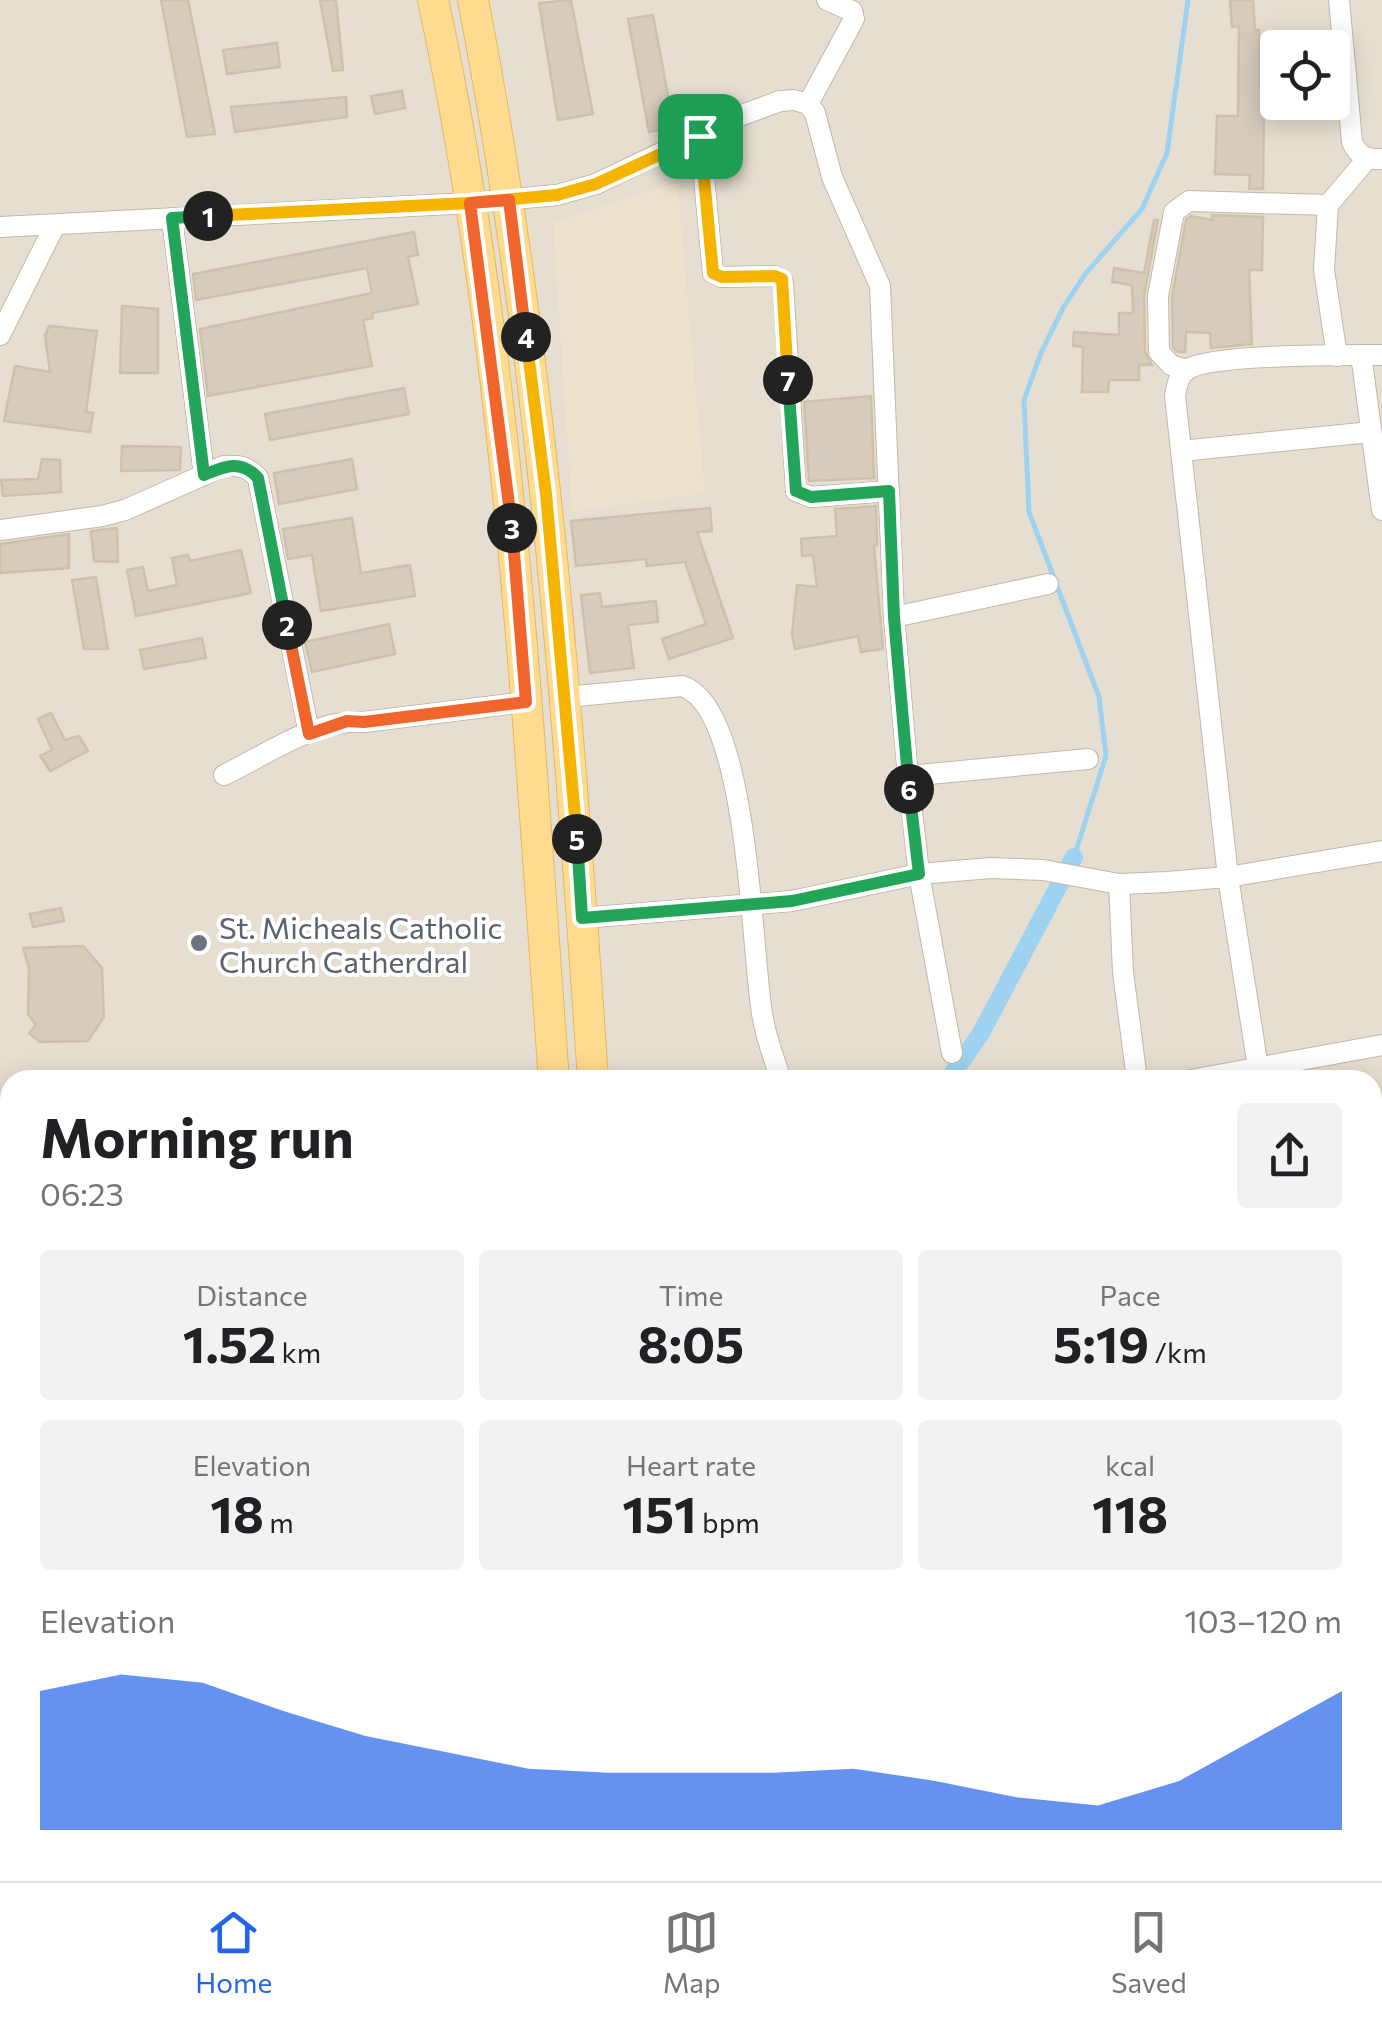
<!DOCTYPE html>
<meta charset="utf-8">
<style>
body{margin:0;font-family:Commissioner,sans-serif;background:#f2f2f2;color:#202124;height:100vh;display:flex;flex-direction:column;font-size:38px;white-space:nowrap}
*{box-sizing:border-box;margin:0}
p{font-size:32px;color:#757577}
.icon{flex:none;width:55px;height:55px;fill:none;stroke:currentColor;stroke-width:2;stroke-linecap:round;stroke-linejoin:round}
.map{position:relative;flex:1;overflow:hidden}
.side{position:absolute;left:0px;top:1070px;width:1382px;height:812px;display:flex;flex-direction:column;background:#fff;border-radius:30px 30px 0 0;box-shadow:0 5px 25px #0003}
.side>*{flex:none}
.fabs{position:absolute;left:1260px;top:30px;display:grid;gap:20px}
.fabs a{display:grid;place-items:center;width:90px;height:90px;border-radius:10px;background:#fff;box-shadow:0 5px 25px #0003;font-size:50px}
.pin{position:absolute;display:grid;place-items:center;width:85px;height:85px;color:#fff;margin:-42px;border-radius:20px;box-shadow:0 5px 15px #0006}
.km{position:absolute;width:50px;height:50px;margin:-25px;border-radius:50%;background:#222;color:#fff;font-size:28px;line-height:50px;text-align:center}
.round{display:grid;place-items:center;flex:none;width:105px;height:105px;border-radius:10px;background:#f2f2f2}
.overview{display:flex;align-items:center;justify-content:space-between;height:170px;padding:0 40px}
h1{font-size:55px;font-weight:700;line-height:75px}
.stats{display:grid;grid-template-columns:repeat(3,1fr);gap:15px;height:170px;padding:10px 40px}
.stats div{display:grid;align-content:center;border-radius:10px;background:#f2f2f2;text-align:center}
.stats b{font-size:50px;font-weight:700}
.stats small{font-size:28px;font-weight:400}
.stats p{font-size:28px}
.chart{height:280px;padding:20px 40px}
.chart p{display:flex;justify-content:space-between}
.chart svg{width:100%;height:180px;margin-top:10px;fill:#2563eb;opacity:.7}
.tab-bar{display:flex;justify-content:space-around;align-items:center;height:140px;border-top:2px solid #e0e0e0;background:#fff;font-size:28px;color:#757577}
.tab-bar a{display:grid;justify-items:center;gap:5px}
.tab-bar .on{color:#2563eb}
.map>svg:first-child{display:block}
</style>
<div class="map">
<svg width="1382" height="1881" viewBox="0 0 1382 1881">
<rect width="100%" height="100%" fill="#f2ede3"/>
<path fill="#e6dfd1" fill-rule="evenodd" d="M0,0H1382V1881H0ZM1278,48H1332V102H1278ZM10,1080H1372V1872H10Z"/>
<polygon fill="#ece2cd" points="677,182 705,493 572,512 553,223"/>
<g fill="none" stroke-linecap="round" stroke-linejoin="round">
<g stroke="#9dd2f1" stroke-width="5">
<polyline points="1074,857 1106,756 1099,697 1029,512 1024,400 1041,353 1063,308 1086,273 1142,209 1167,153 1188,0"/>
<polyline points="0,1659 10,1655"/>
</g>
<polyline stroke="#9dd2f1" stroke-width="18" points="948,1080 981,1033 1074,857"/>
</g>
<g fill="#d7cbbc" stroke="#cfc0ac" stroke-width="2.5">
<polygon points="161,0 188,0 215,134 187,137"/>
<polygon points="320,0 336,0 343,70 333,71"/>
<polygon points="571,0 593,114 558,120 539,3"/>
<polygon points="1230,0 1253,0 1255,30 1259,30 1260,83 1278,83 1278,108 1264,108 1263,189 1249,189 1250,175 1215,174 1217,116 1238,116 1239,26 1232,27"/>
<polygon points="653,15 674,127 649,132 628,19"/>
<polygon points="277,43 280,67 227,74 223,50"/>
<polygon points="402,91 405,108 375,114 371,96"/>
<polygon points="346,97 347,117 235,132 231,107"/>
<polygon points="1212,215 1263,217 1262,270 1249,270 1252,344 1211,348 1210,333 1186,332 1185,352 1178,352 1173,347 1172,297 1186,220 1191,216 1212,220"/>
<polygon points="1154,220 1158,220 1144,296 1145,352 1152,365 1139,365 1139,380 1109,380 1108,392 1082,392 1083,347 1073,346 1074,332 1119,335 1119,313 1133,313 1132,285 1112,282 1114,268 1144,273"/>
<polygon points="414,232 418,255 408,257 418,304 372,313 373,318 363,320 372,366 208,396 200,329 372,293 367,268 196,300 193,274"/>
<polygon points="122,306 158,309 158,373 120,373"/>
<polygon points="49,326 97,331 86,412 93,413 90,432 4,421 15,366 50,372 45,336"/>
<polygon points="404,388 409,414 270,440 265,414"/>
<polygon points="871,396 874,478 809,481 804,402"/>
<polygon points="122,446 181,447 180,470 121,471"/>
<polygon points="42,459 60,460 61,492 3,496 1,480 38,479"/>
<polygon points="352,459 357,489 279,504 274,473"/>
<polygon points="876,506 877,545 874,546 883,649 861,652 858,636 795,649 792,634 797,585 817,587 813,555 802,556 801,539 837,536 835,509"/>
<polygon points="710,508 712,531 697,532 733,638 669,659 662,639 706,624 685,562 647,566 646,559 576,566 571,521"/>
<polygon points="352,518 361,573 410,565 415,596 321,611 312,555 288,559 283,529"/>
<polygon points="117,528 118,562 94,561 91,531"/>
<polygon points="69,534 69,568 0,573 0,544"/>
<polygon points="241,550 251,593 136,616 127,570 143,567 148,591 177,585 172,558 188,555 190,561"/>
<polygon points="96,577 108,649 84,649 72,580"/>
<polygon points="600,593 602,607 656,601 658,622 628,625 634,668 590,673 581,595"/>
<polygon points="389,624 395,654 312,672 305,642"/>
<polygon points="202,638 206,658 144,669 140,650"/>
<polygon points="51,713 65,740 79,736 88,751 50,771 40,756 52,750 38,719"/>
<polygon points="61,908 64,921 33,927 30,914"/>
<polygon points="83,946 102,968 104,1017 88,1041 40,1042 29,1033 36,1025 28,1014 29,968 23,948"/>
</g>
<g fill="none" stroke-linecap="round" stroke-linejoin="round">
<defs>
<g id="minor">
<path d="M1339,0L1352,142C1358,156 1367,160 1382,159"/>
<polyline points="808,104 854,19 852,11 827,0"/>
<polyline points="700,136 713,273 722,277 775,276 783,283 796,491 811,497 889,491"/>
<polyline points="1328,205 1367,159"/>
<polyline points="172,218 204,475"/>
<polyline points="0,227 470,203 557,195 596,184 734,118 780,101 794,100 808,104 815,113 832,177 880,286 894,617 908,776 919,874 952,1053"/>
<polyline points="0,335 55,225"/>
<polyline points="1361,355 1382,510"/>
<polyline points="1187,370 1171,365 1159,352 1158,296 1174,212 1189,201 1328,205 1324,270 1337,356"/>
<polyline points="1181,451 1371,432"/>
<path d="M0,530L102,516L125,510L224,466C240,465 248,467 258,478L309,733"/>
<polyline points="894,617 1048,584"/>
<path d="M566,697L682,686C749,707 751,949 762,1013C765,1036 774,1058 781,1080"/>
<path d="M224,775C266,755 317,718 364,722L526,702"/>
<polyline points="908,776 1088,759"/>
<polyline points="1119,884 1123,972 1137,1080"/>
<polyline points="582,918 792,901 919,874 991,868 1043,870 1119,884 1167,882 1228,877 1382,851"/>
<polyline points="1191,1080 1382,1045"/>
<path d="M1260,1080L1228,877L1175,396C1177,386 1178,375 1188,369C1214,354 1346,355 1382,355"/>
<polyline points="1372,1361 1382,1361"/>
<polyline points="0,1465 10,1459"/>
<polyline points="0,1696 10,1691"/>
<polyline points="399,1872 401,1881"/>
<polyline points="867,1872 869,1881"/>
<polyline points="983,1872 984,1881"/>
<polyline points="1125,1872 1127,1881"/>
<polyline points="1341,1872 1342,1881"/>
</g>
<g id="primary">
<path d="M433,0C510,355 527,719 554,1080"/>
<path d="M473,0C542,356 569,718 593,1080"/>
<polyline points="642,1872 643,1881"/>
<polyline points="681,1872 682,1881"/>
</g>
</defs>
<use href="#minor" stroke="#c1b7a9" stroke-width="22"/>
<use href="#primary" stroke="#e6b75e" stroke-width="32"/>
<use href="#minor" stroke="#fff" stroke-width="20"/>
<use href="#primary" stroke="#ffdb90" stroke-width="30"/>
</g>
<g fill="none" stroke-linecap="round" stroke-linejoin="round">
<defs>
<polyline id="split-1" points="208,216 470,203 557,195 596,184 700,136"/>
<path id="split-2" d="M208,216L172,218L204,475C225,466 241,459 258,478L287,625"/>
<polyline id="split-3" points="287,625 309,734 347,721 364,722 526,702 512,528"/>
<polyline id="split-4" points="512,528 470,203 509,200 526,337"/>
<polyline id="split-5" points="526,337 546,494 577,839"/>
<polyline id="split-6" points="577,839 582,918 792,901 919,874 909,789"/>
<polyline id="split-7" points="788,380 796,491 811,497 889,491 894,617 909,789"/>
<polyline id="split-8" points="700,136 713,273 722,277 775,276 782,279 788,380"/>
</defs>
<use href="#split-1" stroke="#fff" stroke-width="20"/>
<use href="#split-2" stroke="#fff" stroke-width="20"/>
<use href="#split-3" stroke="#fff" stroke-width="20"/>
<use href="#split-4" stroke="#fff" stroke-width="20"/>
<use href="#split-5" stroke="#fff" stroke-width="20"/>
<use href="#split-6" stroke="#fff" stroke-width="20"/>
<use href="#split-7" stroke="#fff" stroke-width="20"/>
<use href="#split-8" stroke="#fff" stroke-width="20"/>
<use href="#split-1" stroke="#f5b400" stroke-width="12"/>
<use href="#split-2" stroke="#22a559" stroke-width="12"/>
<use href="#split-3" stroke="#f0652b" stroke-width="12"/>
<use href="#split-4" stroke="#f0652b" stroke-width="12"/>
<use href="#split-5" stroke="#f5b400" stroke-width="12"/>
<use href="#split-6" stroke="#22a559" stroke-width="12"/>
<use href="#split-7" stroke="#22a559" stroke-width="12"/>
<use href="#split-8" stroke="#f5b400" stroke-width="12"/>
</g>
<circle fill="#6b7280" stroke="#fff" stroke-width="4" cx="199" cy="943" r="10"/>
<g text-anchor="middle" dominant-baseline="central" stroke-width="8" stroke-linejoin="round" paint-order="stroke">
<g font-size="30" fill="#5b616d" stroke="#fff" text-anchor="start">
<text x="219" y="926">St. Micheals Catholic<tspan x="219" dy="34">Church Catherdral</tspan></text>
</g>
</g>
</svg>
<div class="fabs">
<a><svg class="icon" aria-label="locate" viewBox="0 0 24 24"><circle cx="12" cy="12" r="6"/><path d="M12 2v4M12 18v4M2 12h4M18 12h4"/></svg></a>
</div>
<div class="pin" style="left:700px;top:136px;background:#1e9e55"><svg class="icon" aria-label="arrive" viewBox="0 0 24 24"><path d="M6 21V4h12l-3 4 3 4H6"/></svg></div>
<b class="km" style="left:208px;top:216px">1</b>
<b class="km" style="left:287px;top:625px">2</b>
<b class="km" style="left:512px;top:528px">3</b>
<b class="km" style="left:526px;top:337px">4</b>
<b class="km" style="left:577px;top:839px">5</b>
<b class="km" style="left:909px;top:789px">6</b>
<b class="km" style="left:788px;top:380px">7</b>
<section class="side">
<div class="overview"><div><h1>Morning run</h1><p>06:23</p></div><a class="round"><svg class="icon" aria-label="share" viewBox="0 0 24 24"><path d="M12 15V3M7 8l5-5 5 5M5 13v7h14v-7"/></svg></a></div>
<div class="stats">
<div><p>Distance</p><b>1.52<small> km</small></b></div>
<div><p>Time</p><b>8:05</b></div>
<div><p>Pace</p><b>5:19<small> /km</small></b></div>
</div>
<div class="stats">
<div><p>Elevation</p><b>18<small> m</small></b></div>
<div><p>Heart rate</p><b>151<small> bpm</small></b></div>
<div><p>kcal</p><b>118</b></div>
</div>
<div class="chart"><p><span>Elevation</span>103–120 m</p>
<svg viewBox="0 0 160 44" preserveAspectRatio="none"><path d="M0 44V10L10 6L20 8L30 15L40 21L50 25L60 29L70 30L80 30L90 30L100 29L110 32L120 36L130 38L140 32L150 21L160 10V44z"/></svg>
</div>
</section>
</div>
<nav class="tab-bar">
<a class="on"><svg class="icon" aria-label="home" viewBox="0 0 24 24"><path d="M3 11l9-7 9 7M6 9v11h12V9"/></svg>Home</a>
<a><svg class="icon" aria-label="map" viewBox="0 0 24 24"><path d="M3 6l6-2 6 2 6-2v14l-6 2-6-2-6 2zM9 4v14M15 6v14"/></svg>Map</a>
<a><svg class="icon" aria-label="saved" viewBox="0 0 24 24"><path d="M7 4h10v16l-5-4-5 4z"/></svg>Saved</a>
</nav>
